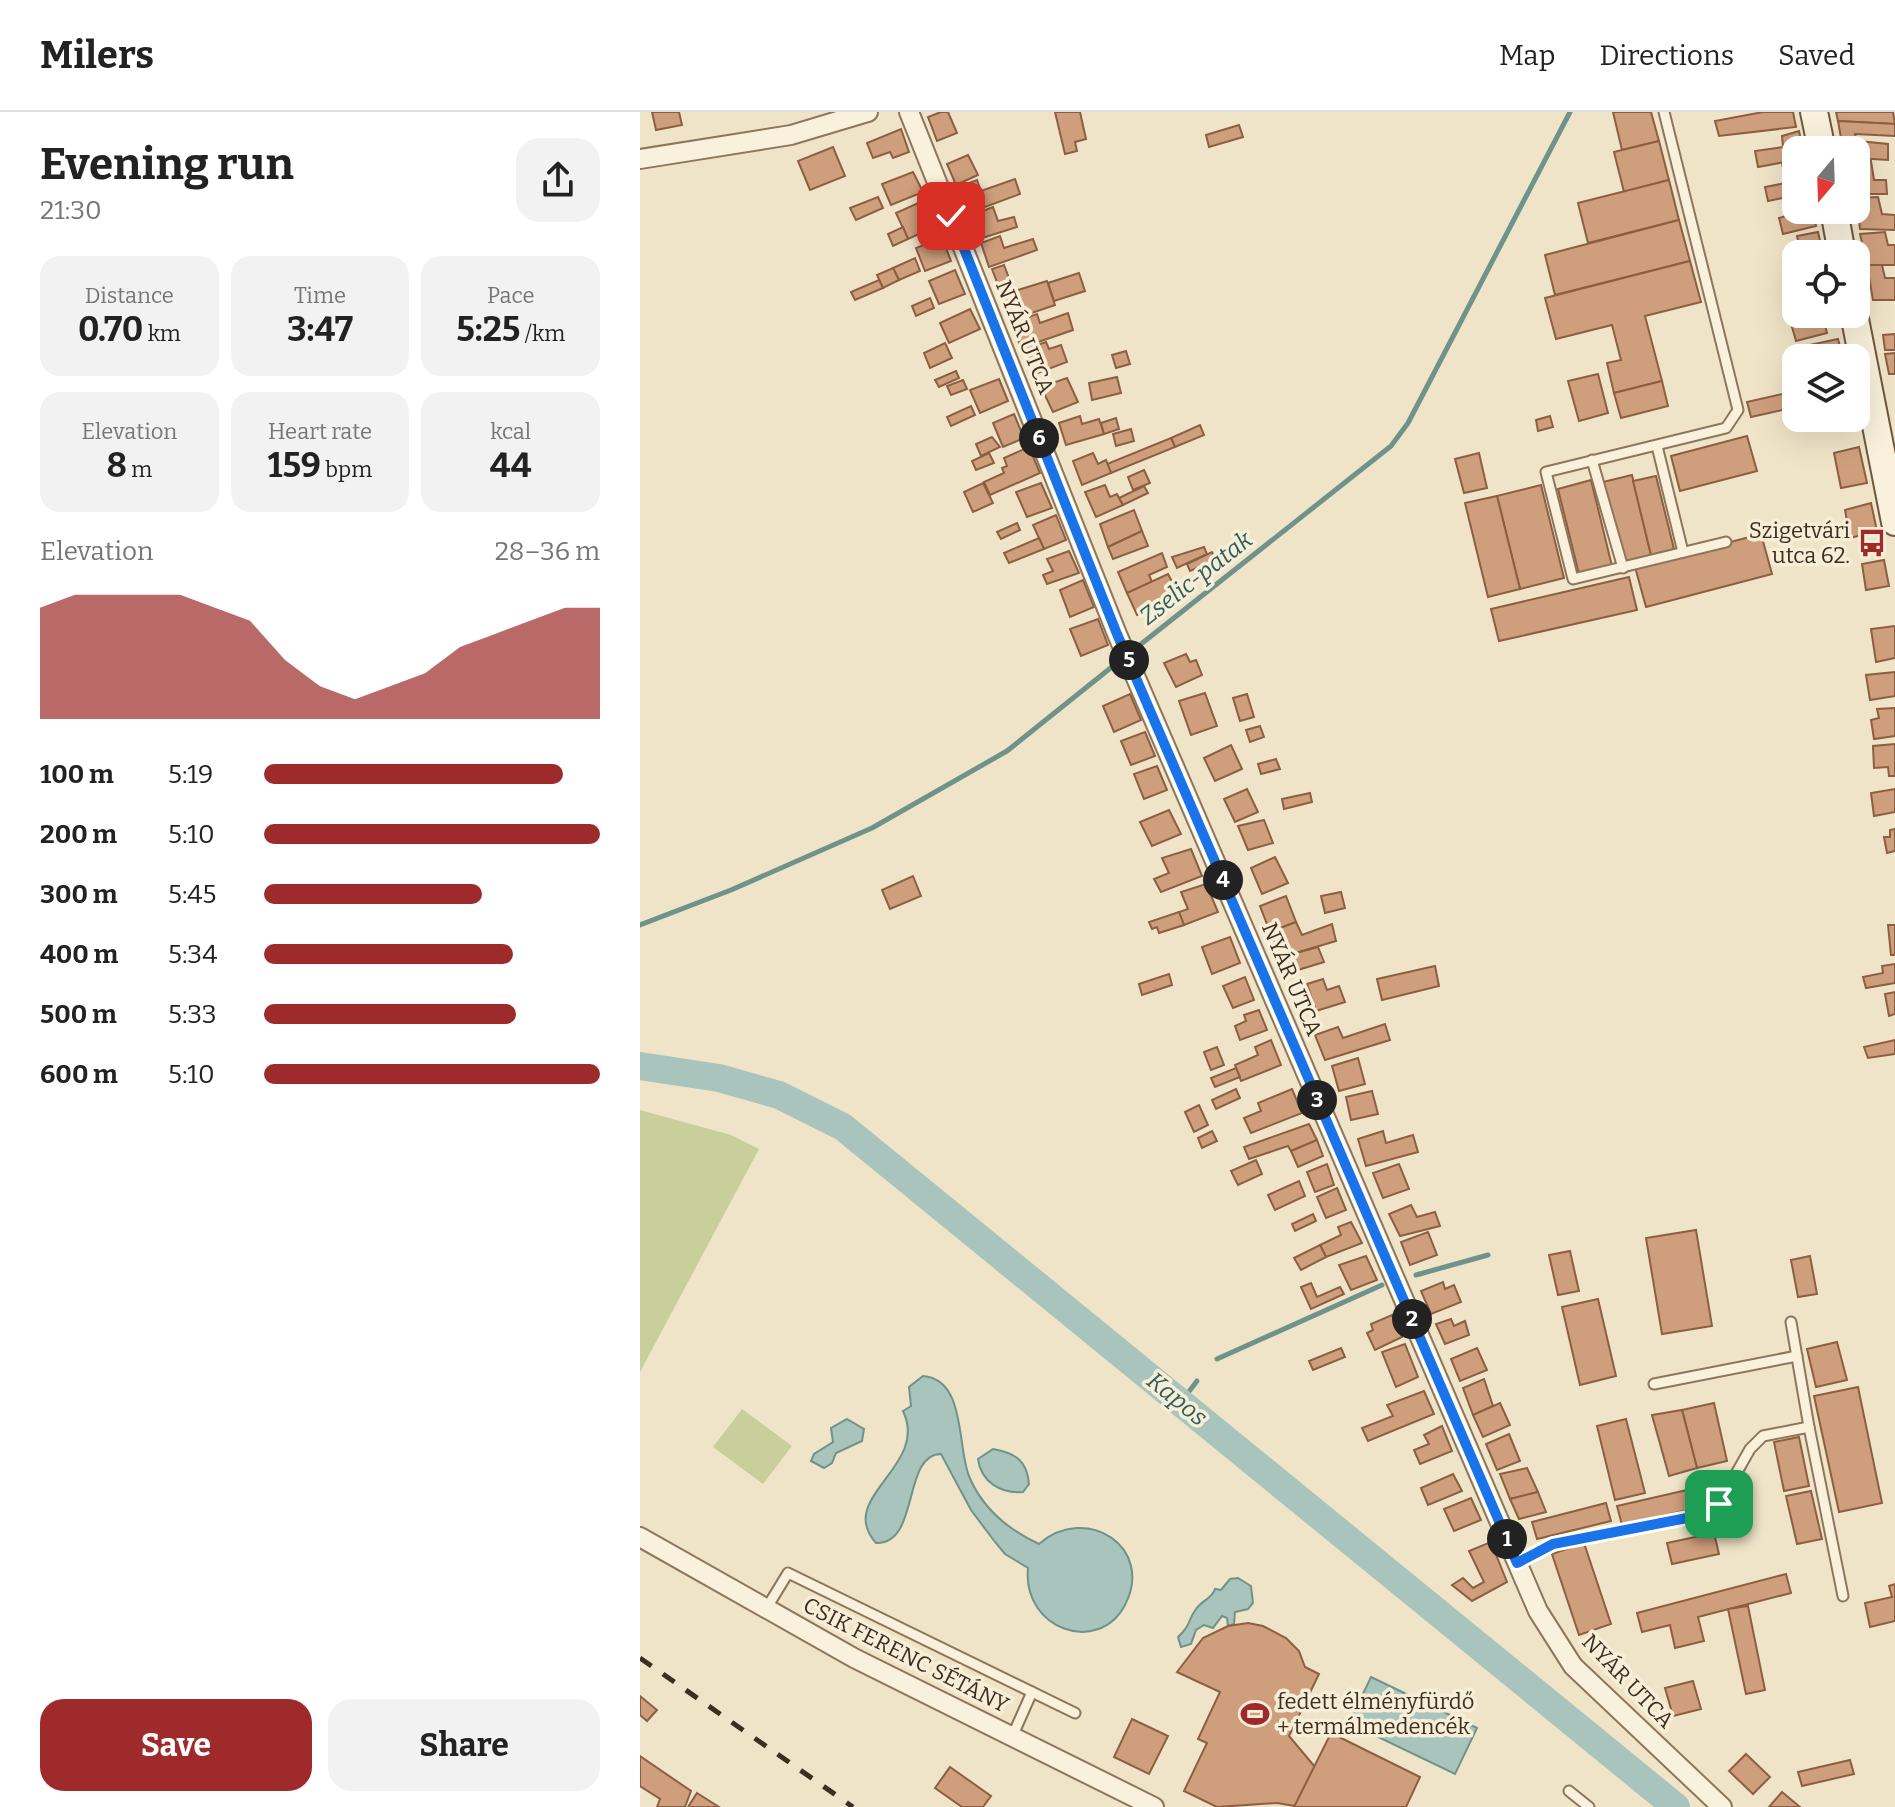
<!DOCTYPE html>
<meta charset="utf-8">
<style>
body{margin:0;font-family:Bitter,serif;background:#f2f2f2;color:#222;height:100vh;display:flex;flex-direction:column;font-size:30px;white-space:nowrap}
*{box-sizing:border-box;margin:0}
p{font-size:26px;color:#767676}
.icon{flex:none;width:44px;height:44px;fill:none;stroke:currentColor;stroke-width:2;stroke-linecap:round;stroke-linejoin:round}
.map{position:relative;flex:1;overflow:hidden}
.sheet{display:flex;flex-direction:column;background:#fff;width:640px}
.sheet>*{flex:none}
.needle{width:52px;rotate:199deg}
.tools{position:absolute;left:1142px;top:24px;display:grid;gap:16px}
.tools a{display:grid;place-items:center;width:88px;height:88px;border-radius:16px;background:#fff;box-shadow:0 8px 32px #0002;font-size:40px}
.pin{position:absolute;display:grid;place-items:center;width:68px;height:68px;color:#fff;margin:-34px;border-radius:16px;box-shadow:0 4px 12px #0006}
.km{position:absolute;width:40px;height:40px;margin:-20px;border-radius:50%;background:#222;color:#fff;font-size:22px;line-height:40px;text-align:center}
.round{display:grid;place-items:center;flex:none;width:84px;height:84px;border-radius:24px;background:#f2f2f2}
.summary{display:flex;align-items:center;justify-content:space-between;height:136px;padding:0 40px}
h1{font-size:44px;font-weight:700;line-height:60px}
.figures{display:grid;grid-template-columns:repeat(3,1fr);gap:12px;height:136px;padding:8px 40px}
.figures div{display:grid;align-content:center;border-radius:20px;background:#f2f2f2;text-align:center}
.figures b{font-size:34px;font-weight:700}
.figures small{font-size:22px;font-weight:400}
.figures p{font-size:22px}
.chart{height:224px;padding:16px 40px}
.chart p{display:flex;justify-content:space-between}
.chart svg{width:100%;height:144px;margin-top:8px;fill:#9e2a2b;opacity:.7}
.cta{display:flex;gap:16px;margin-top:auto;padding:16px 40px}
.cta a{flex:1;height:92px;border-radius:24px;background:#9e2a2b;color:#fff;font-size:32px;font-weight:700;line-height:92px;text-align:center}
.cta a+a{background:#f2f2f2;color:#222}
ul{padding:0 40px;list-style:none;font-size:26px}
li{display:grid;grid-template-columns:128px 96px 1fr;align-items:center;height:60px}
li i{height:20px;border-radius:10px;background:#9e2a2b}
header{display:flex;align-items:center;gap:48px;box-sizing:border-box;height:112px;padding:0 40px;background:#fff;border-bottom:2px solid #e0e0e0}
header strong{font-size:38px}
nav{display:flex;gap:44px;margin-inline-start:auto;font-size:28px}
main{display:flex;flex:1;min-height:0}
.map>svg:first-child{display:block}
</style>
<header>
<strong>Milers</strong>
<nav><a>Map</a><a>Directions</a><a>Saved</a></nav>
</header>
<main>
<section class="sheet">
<div class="summary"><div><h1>Evening run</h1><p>21:30</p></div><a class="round"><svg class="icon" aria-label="share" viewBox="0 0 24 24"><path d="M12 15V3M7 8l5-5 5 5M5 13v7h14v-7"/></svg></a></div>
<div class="figures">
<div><p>Distance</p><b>0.70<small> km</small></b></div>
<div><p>Time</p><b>3:47</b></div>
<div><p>Pace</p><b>5:25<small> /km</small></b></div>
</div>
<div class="figures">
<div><p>Elevation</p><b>8<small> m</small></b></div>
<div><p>Heart rate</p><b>159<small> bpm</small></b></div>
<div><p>kcal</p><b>44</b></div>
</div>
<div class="chart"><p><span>Elevation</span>28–36 m</p>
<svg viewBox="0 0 160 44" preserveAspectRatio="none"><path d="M0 44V10L10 6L20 6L30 6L40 6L50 10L60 14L70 26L80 34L90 38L100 34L110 30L120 22L130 18L140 14L150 10L160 10V44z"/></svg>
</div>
<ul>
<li><b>100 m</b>5:19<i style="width:89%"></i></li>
<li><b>200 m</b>5:10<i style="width:100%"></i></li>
<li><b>300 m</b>5:45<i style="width:65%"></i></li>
<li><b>400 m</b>5:34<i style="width:74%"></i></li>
<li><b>500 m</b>5:33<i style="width:75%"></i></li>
<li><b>600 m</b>5:10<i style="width:100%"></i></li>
</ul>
<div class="cta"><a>Save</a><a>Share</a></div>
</section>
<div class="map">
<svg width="1255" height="1695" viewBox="0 0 1255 1695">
<rect width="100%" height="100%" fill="#f0e4c8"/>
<g fill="#c9cf9b">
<polygon points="0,998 91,1023 119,1037 0,1260"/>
<polygon points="102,1297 152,1334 123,1372 73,1335"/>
</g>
<g fill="#a9c4bc" stroke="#6f938a" stroke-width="2">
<path d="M283,1264C326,1267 317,1335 329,1364C342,1396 369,1418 399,1432C446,1391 515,1435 485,1493C458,1544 382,1517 388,1456L365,1442L355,1430L331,1398L301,1342C262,1342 280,1433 236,1431C195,1385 290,1355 263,1299L271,1294L269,1275Z"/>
<polygon points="207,1307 224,1317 222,1329 196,1341 192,1351 184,1356 171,1349 174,1342 193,1330 191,1316"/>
<path d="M353,1337C375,1341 387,1348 389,1372L383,1380C361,1382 341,1370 338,1347Z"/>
<path d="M598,1466L611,1474L613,1491L608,1497L595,1500L594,1512L588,1514L587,1506L582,1504L573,1516L564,1513L556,1518L551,1532L541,1535L538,1525C552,1512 547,1509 556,1497C562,1488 572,1487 575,1477L581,1478L590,1467Z"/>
<polygon points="731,1565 837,1616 815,1662 709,1611"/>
</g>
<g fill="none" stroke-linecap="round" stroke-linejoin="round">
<g stroke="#6f938a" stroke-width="5">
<polyline points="491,540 751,334 768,311 930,0"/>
<polyline points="0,813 91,778 232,716 367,639 483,546"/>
<polyline points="776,1163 848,1143"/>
<polyline points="577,1247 742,1173"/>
<polyline points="541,1290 557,1269"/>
</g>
<polyline stroke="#a9c4bc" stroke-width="28" points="0,954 79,966 139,983 203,1015 1036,1695"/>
</g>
<g fill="#cf9f7d" stroke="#8d5f41" stroke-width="2">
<polygon points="12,0 39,0 42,13 16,18"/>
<polygon points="301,0 308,0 317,21 297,29 288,5"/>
<polygon points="415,0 440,0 446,27 435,30 437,39 425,42"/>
<polygon points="973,0 1011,0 1019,29 982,38"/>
<polygon points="1123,0 1153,0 1156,15 1079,24 1075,9"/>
<polygon points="1196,0 1253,0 1255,12 1198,9"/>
<polygon points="1198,9 1255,12 1255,24 1215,22 1216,26 1201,26"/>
<polygon points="599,13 603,25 569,35 566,23"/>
<polygon points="261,17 269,40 253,46 250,40 233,46 227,31"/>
<polygon points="1159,19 1163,38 1156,38 1156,48 1118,55 1115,39 1143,35 1142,24"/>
<polygon points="1019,29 1029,68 984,80 974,40"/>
<polygon points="1218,29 1248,32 1248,48 1216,46 1216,38 1204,38 1202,31"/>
<polygon points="193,35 205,64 170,78 158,49"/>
<polygon points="328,43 338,63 316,73 307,52"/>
<polygon points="1156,48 1156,83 1128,89 1125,75 1146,71 1142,51"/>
<polygon points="1231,49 1234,68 1246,68 1247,82 1216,82 1216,50"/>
<polygon points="273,60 283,80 251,93 242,72"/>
<polygon points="375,67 380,82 326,102 316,76 337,68 341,79"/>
<polygon points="1029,68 1039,108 948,131 938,91"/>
<polygon points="238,85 243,96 216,108 210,96"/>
<polygon points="1238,85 1242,102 1255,103 1255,118 1220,117 1216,86"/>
<polygon points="285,88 297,114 268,127 256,101"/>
<polygon points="353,95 358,109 374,105 377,115 339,127 329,104"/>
<polygon points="1157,98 1173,98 1176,114 1143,122 1139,106 1157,101"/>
<polygon points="1039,108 1050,149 915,183 905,143"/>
<polygon points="263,115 268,127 253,134 248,122"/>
<polygon points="1178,120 1183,142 1156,142 1156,153 1147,155 1145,144 1161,140 1157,124"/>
<polygon points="1245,120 1248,133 1255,133 1255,153 1227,153 1220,122"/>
<polygon points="360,124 364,136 393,127 397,138 349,155 341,131"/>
<polygon points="302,126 311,149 285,159 276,136"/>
<polygon points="275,146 280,159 259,168 253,156"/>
<polygon points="1050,149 1061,190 1005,204 1022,269 974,281 967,251 981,248 972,213 916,227 905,186"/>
<polygon points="364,153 372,174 360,178 352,157"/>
<polygon points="1227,153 1242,153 1245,166 1255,166 1255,188 1233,188"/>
<polygon points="253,156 259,168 243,176 237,163"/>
<polygon points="315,158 325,182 299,192 289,169"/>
<polygon points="439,161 445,179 414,189 408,171"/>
<polygon points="239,168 243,176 215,188 211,180"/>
<polygon points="407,169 415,193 371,208 362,183"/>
<polygon points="290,186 294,196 276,204 272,194"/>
<polygon points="330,197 340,217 309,231 300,211"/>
<polygon points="428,201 433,218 381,236 372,211 397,202 400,211"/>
<polygon points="1173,202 1182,202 1187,221 1156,229 1150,208"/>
<polygon points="1255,222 1255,238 1245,238 1243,223"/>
<polygon points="1198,227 1202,242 1168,246 1165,234"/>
<polygon points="406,230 409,237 421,233 427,250 395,262 386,237"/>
<polygon points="305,231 312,246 290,256 284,241"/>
<polygon points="486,239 490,252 476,256 472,243"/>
<polygon points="1255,241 1255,262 1249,262 1245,242"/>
<polygon points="316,259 319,266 299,275 295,268"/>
<polygon points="958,262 968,301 939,309 928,269"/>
<polygon points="477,265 481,281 452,288 449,271"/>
<polygon points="427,266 438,290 413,300 401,275"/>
<polygon points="359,267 368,289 340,301 330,278"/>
<polygon points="323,268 327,277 311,283 307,274"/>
<polygon points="1022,269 1028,294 981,306 974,281"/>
<polygon points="1156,279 1156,295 1111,305 1107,290"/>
<polygon points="331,294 335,303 311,314 307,305"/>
<polygon points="374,302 384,326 363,335 353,311"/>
<polygon points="440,304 442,312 459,307 464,322 426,333 419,311"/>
<polygon points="910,304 913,315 898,319 896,308"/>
<polygon points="476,306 479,317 464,322 461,311"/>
<polygon points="560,313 564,323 535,335 531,326"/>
<polygon points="491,317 494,329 476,334 473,322"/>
<polygon points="1107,324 1117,359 1040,379 1031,344"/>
<polygon points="352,325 360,335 341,344 336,332"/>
<polygon points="531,326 535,335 471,361 467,352"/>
<polygon points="389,335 400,361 350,383 344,370 364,361 362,356 367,354 364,346"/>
<polygon points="1219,335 1227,371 1201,376 1194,341"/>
<polygon points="349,341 354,351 336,358 332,349"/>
<polygon points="453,341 458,352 466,348 471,361 442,373 433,349"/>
<polygon points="839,341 847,376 824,381 815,347"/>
<polygon points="504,358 510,371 493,378 488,365"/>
<polygon points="992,363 1011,443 982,450 963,370"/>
<polygon points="1016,364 1034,437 1011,443 993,369"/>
<polygon points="951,368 972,454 939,462 918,377"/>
<polygon points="343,371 353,391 333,400 324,380"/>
<polygon points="401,371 412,396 387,405 376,380"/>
<polygon points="465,373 470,385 477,382 483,393 456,405 445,380"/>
<polygon points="901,373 924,466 880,477 857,384"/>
<polygon points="504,374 508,381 483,393 479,386"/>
<polygon points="857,384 880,477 848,485 825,391"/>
<polygon points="1231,391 1237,419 1210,426 1205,398"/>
<polygon points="494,398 502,419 468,435 460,412"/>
<polygon points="416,403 426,428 404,437 393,413"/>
<polygon points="377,411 380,418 361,427 357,420"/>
<polygon points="502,419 508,434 473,447 468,435"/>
<polygon points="1121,422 1132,462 1006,495 995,455"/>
<polygon points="399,426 404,437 369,451 364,441"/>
<polygon points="564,435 567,442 537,456 532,445"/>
<polygon points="429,439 439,461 407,472 403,463 413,459 407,447"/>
<polygon points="572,440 575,448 550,459 547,452"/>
<polygon points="522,441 527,455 509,463 512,470 487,481 478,460"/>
<polygon points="1244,448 1249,474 1226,478 1222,452"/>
<polygon points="528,462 536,477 524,482 527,489 497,503 487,481"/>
<polygon points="989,465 997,498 859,529 851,497"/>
<polygon points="443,468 454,495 430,505 420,478"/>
<polygon points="458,507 468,533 441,544 430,517"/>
<polygon points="1255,514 1255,546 1236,550 1231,517"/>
<polygon points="546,542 550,550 556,548 562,563 536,575 524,551"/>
<polygon points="1255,560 1255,584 1230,588 1226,563"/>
<polygon points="565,581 577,614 551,623 539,589"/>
<polygon points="490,582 501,608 474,620 463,594"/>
<polygon points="607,582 614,605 600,609 593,586"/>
<polygon points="1255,596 1255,624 1234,627 1231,608 1239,606 1237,597"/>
<polygon points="620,614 624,625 610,630 606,618"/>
<polygon points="505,620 515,644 491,653 481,629"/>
<polygon points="1255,632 1255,664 1249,664 1248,655 1234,656 1233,634"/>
<polygon points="591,633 602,657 575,669 564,646"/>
<polygon points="636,647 640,657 621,662 618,652"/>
<polygon points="517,654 527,678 504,687 494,662"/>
<polygon points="607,677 618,700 595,710 584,687"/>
<polygon points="1255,677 1255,700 1234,704 1231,681"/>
<polygon points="670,681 672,690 644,697 642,687"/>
<polygon points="529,698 541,722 512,734 500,710"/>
<polygon points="624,708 633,731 608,738 598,714"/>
<polygon points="1255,717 1255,739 1247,741 1244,725 1250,725 1250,718"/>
<polygon points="551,737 562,764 521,780 514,767 529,761 522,746"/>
<polygon points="635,745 648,771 622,782 611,756"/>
<polygon points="273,764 281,784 250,797 242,778"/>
<polygon points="566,772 578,800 544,813 539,800 548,797 541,780"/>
<polygon points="701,780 705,796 685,801 681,784"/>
<polygon points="646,784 656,810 630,820 620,794"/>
<polygon points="539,800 544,813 519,821 517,815 512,817 509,810"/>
<polygon points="656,810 662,823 692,812 696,829 642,845 630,820"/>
<polygon points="1248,813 1255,813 1255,843 1251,843"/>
<polygon points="590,825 600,851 572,862 562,835"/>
<polygon points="678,835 684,850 648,861 642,845"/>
<polygon points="1255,852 1255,871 1226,876 1223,865 1243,861 1242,854"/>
<polygon points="795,854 799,874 742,888 737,867"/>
<polygon points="529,862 532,873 502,883 499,872"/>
<polygon points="605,865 614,888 593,896 583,874"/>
<polygon points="683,867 687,878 699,874 705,890 676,899 667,872"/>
<polygon points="1255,880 1255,902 1249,904 1245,882"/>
<polygon points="619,898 627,918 600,928 595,914 606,909 604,903"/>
<polygon points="745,912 750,928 685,948 675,923 698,915 703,926"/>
<polygon points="631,928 641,953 601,969 595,953 618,943 615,935"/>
<polygon points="1255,928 1255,942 1228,946 1224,935"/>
<polygon points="577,935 584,953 571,958 564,940"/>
<polygon points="718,946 725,972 699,979 692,954"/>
<polygon points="596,956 600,965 575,975 571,966"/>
<polygon points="596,977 600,986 576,997 572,988"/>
<polygon points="652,977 662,1001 611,1021 604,1006 621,999 618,991"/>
<polygon points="732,979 738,1002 711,1008 706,985"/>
<polygon points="559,993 568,1013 554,1020 545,1000"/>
<polygon points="669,1012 677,1028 651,1039 648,1034 609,1047 604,1035"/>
<polygon points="572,1019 577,1029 562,1036 558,1026"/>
<polygon points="743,1019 746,1031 773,1023 778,1040 726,1054 718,1027"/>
<polygon points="677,1028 683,1044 658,1055 651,1039"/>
<polygon points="616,1048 622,1062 598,1073 591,1059"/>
<polygon points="687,1052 694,1073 675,1080 667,1060"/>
<polygon points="759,1052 769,1077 743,1086 733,1061"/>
<polygon points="659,1069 665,1084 635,1098 628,1083"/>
<polygon points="697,1076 706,1098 686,1106 677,1085"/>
<polygon points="771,1093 777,1105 795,1100 800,1114 760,1124 749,1102"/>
<polygon points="673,1102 676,1109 655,1119 652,1112"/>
<polygon points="711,1110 722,1131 686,1145 680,1133 701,1123 698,1115"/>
<polygon points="1056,1118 1072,1214 1022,1222 1006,1126"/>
<polygon points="788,1120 797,1143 770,1153 761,1130"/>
<polygon points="680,1133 686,1145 661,1158 654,1146"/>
<polygon points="930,1139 939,1179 918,1183 909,1143"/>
<polygon points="726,1144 737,1168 711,1178 699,1153"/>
<polygon points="1170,1144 1177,1182 1158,1185 1151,1148"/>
<polygon points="803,1170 805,1177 814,1173 821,1190 791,1202 781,1179"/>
<polygon points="671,1171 677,1185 700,1175 704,1182 671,1197 661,1175"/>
<polygon points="958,1187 976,1264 940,1273 922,1195"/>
<polygon points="752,1203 762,1225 735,1238 727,1221 733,1218 731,1212"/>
<polygon points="811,1207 814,1214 825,1209 829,1223 805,1232 796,1212"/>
<polygon points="1197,1230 1207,1268 1176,1275 1167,1237"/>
<polygon points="765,1232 778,1265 756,1275 742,1240"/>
<polygon points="701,1236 705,1245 673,1258 669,1249"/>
<polygon points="837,1236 847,1258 820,1269 811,1247"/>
<polygon points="844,1267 853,1294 833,1303 823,1276"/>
<polygon points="1218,1275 1242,1391 1199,1400 1174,1284"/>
<polygon points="784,1279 794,1302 728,1329 722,1316 753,1304 747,1293"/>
<polygon points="860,1291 870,1313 843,1325 833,1303"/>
<polygon points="1074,1291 1087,1349 1057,1356 1042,1298"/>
<polygon points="1042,1298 1057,1356 1029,1364 1012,1303"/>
<polygon points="986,1307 1005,1381 975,1388 957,1314"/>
<polygon points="802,1314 812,1339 780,1352 774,1338 789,1332 784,1323"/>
<polygon points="869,1322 880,1349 857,1358 846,1332"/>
<polygon points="1159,1325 1169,1374 1144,1379 1134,1330"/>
<polygon points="887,1356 898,1380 870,1387 860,1362"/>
<polygon points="813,1362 822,1379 788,1393 781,1376"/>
<polygon points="1060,1375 1065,1394 982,1413 977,1394"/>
<polygon points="1171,1379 1182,1427 1157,1432 1146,1384"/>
<polygon points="898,1380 906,1400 879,1407 870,1387"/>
<polygon points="831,1386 841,1408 814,1419 804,1397"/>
<polygon points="966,1391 971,1409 897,1427 892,1410"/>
<polygon points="1074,1421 1079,1442 1032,1452 1027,1431"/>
<polygon points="851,1430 867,1470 832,1489 812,1473 823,1466 833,1476 844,1470 829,1439"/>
<polygon points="944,1431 971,1512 939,1523 912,1442"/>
<polygon points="1146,1462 1151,1481 1058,1505 1064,1529 1035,1536 1030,1513 1002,1520 997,1501"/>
<polygon points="1255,1472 1255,1509 1230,1515 1225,1491 1252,1485 1249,1474"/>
<polygon points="1108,1494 1125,1578 1106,1582 1088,1497"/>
<polygon points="608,1511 623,1514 646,1526 659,1539 665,1555 679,1562 649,1624 675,1655 655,1694 637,1691 577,1695 544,1679 567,1631 558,1627 580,1580 537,1560 563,1526 588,1514"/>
<polygon points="1053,1569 1061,1597 1033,1604 1025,1576"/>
<polygon points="0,1584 17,1598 7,1609 0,1603"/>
<polygon points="492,1607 528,1624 509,1662 474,1645"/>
<polygon points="691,1621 780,1665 766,1695 654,1695"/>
<polygon points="1106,1642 1130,1665 1113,1682 1089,1659"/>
<polygon points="0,1644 51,1679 45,1695 17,1695 20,1687 0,1674"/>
<polygon points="1210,1648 1214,1662 1162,1674 1158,1660"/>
<polygon points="310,1655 351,1684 343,1695 322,1695 295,1676"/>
<polygon points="1142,1680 1160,1695 1129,1695"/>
<polygon points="57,1681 79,1695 48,1695"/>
</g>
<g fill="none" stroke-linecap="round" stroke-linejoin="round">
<defs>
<g id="lane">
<polyline points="1024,0 1098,298 1086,316 906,360 933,467 1086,430"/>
<polyline points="1017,334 1043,440"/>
<polyline points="952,348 983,456"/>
<polyline points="1151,1210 1169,1315"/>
<polyline points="1014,1272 1157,1244"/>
<polyline points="877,1451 913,1432 1047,1406 1070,1397 1079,1392 1110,1337 1123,1324 1169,1315 1203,1484"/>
<polyline points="126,1497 148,1461 435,1601"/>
<polyline points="372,1625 392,1580"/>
<polyline points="929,1679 949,1695"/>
</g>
<g id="street">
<polyline points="269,0 477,522 898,1499 933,1554 1082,1695"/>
<polyline points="0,47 151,23 228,0"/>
<polyline points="0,1425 214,1546 514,1695"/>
</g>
<g id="secondary">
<polyline points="1174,0 1182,38"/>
<polyline points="1194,98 1202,142"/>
<polyline points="1214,202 1255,410"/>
</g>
</defs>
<use href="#lane" stroke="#8d765c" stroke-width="13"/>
<use href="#street" stroke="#8d765c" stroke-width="22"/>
<use href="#secondary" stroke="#6f573f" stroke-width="30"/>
<use href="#lane" stroke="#faf1dc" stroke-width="9"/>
<use href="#street" stroke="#faf1dc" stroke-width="18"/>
<use href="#secondary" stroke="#faf1dc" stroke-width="26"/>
<polyline stroke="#3d2e20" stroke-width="5" stroke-dasharray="14 14" stroke-linecap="butt" points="0,1546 213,1695"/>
</g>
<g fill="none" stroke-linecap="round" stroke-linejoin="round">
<defs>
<polyline id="route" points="311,104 477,522 877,1451 913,1432 1047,1406 1079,1392"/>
</defs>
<use href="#route" stroke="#fff" stroke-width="16"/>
<use href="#route" stroke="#1a73e8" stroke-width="10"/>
</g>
<defs>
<symbol id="bus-bare" viewBox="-9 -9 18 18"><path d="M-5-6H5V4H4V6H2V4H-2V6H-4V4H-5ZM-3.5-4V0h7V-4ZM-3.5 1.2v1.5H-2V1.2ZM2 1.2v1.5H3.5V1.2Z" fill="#9e2a2b" stroke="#f7eed8" stroke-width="2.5" paint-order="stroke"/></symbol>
<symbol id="stadium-bare" viewBox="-9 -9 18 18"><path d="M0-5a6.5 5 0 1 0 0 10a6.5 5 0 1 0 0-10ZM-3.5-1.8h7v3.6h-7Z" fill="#9e2a2b" stroke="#f7eed8" stroke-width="2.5" paint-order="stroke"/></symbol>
</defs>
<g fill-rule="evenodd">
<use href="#bus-bare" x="1212" y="411" width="40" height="40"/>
<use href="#stadium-bare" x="595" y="1582" width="40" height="40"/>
</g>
<g text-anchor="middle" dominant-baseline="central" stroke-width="7" stroke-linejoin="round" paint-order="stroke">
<g font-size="22" fill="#3d2e20" stroke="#f7eed8">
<text transform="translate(385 225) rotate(68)">NYÁR UTCA</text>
<text transform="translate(652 867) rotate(67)">NYÁR UTCA</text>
<text transform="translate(266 1543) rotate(27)">CSIK FERENC SÉTÁNY</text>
<text transform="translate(988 1569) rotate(46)">NYÁR UTCA</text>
</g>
<g font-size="22" fill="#3d2e20" stroke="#f7eed8" text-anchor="end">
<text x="1210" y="418">Szigetvári<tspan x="1210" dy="25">utca 62.</tspan></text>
<text x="637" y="1589" text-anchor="start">fedett élményfürdő<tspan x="637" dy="25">+ termálmedencék</tspan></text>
</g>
<g font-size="24" font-style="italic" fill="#2f5d5a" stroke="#f7eed8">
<text transform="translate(556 466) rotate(-38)">Zselic-patak</text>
<text transform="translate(537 1287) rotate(39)">Kapos</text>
</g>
</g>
</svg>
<div class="tools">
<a><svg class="needle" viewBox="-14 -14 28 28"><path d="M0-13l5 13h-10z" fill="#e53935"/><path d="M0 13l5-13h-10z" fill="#767676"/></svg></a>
<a><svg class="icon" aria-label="locate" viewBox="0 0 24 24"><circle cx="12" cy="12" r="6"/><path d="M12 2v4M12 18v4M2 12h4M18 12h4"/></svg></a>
<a><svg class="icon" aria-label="layers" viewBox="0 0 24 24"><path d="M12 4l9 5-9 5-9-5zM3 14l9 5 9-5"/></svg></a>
</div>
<div class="pin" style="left:1079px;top:1392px;background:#1e9e55"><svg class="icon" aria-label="arrive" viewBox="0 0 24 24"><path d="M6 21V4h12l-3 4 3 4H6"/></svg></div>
<div class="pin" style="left:311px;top:104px;background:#d93025"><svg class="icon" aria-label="check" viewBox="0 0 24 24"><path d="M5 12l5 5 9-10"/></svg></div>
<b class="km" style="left:867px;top:1427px">1</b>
<b class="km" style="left:772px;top:1207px">2</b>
<b class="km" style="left:677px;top:988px">3</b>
<b class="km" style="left:583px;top:768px">4</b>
<b class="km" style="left:489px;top:548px">5</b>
<b class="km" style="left:399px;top:326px">6</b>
</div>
</main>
